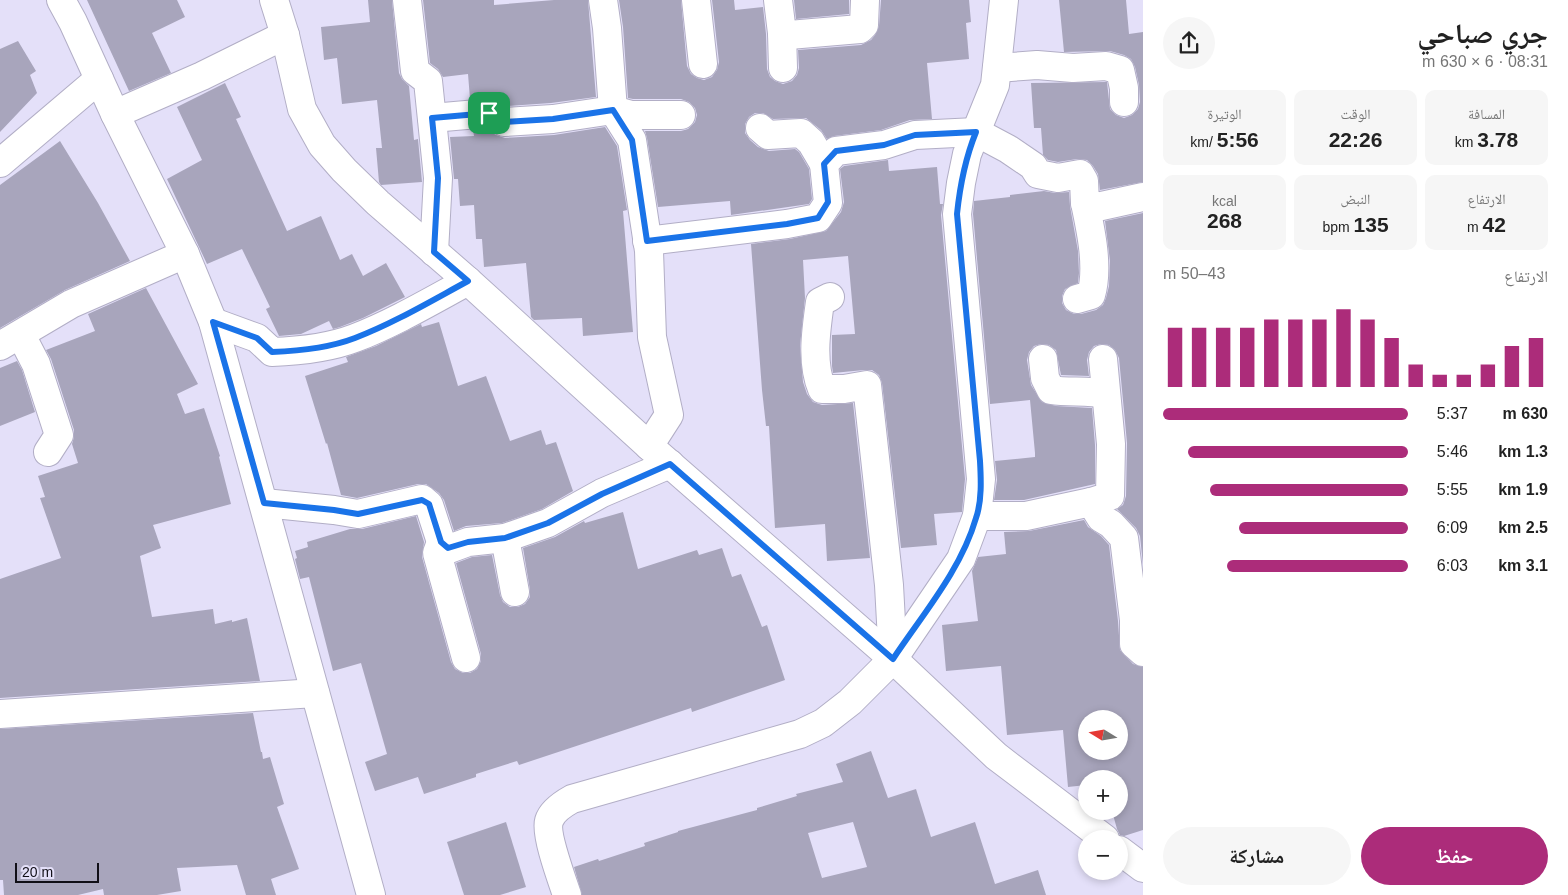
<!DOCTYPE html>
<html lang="ar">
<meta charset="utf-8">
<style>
body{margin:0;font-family:Arial,"Noto Naskh Arabic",sans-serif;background:#f6f6f6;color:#222;direction:rtl;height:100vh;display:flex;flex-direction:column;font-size:19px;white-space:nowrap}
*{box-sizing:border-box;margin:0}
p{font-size:16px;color:#767676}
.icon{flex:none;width:28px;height:28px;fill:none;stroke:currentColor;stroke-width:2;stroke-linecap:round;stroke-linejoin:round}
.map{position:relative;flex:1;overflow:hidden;direction:ltr}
.sheet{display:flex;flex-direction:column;background:#fff;width:425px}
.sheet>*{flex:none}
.needle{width:32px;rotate:281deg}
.fabs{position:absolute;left:1078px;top:710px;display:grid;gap:10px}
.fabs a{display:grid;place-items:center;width:50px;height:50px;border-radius:50%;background:#fff;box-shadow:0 2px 8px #0003;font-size:25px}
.scale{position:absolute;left:15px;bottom:12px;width:84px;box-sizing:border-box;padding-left:5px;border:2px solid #110f17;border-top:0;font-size:14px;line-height:18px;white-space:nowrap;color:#110f17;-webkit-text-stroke:4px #e4e0f9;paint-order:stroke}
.pin{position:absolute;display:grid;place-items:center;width:42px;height:42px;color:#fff;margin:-21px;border-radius:10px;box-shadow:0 2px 8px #0006}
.round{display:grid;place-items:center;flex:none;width:52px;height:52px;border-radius:26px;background:#f6f6f6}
.headline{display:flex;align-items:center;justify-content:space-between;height:85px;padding:0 20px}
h1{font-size:28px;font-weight:700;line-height:38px}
.metrics{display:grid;grid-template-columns:repeat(3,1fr);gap:8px;height:85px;padding:5px 20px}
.metrics div{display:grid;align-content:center;border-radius:10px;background:#f6f6f6;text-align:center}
.metrics b{font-size:21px;font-weight:700}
.metrics small{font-size:14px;font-weight:400}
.metrics p{font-size:14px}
.chart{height:140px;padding:10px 20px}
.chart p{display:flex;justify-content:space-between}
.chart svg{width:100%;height:90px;margin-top:5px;stroke:#ac2c7a;stroke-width:6}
.action{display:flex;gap:10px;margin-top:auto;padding:10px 20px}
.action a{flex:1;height:58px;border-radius:30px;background:#ac2c7a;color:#fff;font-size:20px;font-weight:700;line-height:58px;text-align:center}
.action a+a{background:#f6f6f6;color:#222}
ul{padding:0 20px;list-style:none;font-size:16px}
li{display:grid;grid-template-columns:80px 60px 1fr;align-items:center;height:38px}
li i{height:12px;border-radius:6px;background:#ac2c7a}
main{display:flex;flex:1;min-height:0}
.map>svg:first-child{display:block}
</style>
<main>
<section class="sheet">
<div class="headline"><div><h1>جري صباحي</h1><p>08:31 · 6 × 630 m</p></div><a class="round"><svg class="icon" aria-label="share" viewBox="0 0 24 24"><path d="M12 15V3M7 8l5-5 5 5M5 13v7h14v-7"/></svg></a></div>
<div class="metrics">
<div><p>المسافة</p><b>3.78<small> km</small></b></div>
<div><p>الوقت</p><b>22:26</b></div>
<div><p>الوتيرة</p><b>5:56<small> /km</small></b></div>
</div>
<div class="metrics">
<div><p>الارتفاع</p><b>42<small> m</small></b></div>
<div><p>النبض</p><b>135<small> bpm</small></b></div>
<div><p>kcal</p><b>268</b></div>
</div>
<div class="chart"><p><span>الارتفاع</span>43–50 m</p>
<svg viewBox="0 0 160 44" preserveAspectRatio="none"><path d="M5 44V15M15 44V15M25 44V15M35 44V15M45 44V11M55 44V11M65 44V11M75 44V6M85 44V11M95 44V20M105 44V33M115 44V38M125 44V38M135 44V33M145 44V24M155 44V20"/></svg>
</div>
<ul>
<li><b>630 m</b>5:37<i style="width:100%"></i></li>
<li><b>1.3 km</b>5:46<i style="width:90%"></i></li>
<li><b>1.9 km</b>5:55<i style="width:81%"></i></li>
<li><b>2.5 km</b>6:09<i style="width:69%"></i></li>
<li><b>3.1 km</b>6:03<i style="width:74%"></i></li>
</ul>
<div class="action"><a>حفظ</a><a>مشاركة</a></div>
</section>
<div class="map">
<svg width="1143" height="895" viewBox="0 0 1143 895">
<rect width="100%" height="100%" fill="#e4e0f9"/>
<g fill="#a8a5bc" fill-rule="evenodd">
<polygon points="87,0 177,0 185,17 152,33 171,73 129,91"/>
<polygon points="368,0 392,0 399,73 402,79 409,86 414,140 418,139 422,182 381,185 379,182 376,148 382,148 377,100 342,104 337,58 324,60 321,27 370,22"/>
<polygon points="423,0 494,0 494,5 554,0 588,0 596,97 551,103 508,106 497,100 488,97 470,99 468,74 443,77 438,69 430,63"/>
<polygon points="619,0 681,0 687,66 691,74 697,78 704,80 712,77 717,70 719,62 712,0 734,0 735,10 763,7 766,34 767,69 770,77 775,81 783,84 792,81 797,75 799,68 798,50 861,45 871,40 875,35 879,26 881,0 969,0 971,22 966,23 969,59 927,63 932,119 910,120 881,130 834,136 827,139 821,130 806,118 773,119 763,113 755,113 749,117 745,124 745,133 750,140 758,147 769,151 795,149 799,152 809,169 812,199 809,204 731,215 730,201 658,207 647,138 645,131 681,131 688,129 695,122 697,115 695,108 689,102 681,99 633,99 628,98 623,27"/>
<polygon points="794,0 849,0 849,14 796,19"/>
<polygon points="1059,0 1126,0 1129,34 1143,32 1143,182 1100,190 1098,174 1093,166 1087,160 1077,159 1058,162 1048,160 1043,155 1041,128 1034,128 1031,83 1107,82 1110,109 1116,115 1124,118 1132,115 1138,109 1140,102 1139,85 1135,67 1131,59 1124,55 1110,51 1064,52"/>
<polygon points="18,41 36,71 30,75 37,93 0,132 0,49"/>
<polygon points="225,83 241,117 236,119 287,231 321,216 340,260 352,254 363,276 386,263 405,297 363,318 340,327 333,329 329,321 301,334 279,336 266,309 270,307 242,249 207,264 167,179 202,160 177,107"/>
<polygon points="605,127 617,146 627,210 623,211 633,332 583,336 582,318 534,320 531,317 526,263 484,267 482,239 476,239 474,205 460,206 458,179 454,179 450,137 474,136 473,130 485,129 496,135 505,138 554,135"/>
<polygon points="60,141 98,203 130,261 65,290 0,328 0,185"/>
<polygon points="888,160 889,171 937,167 940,204 943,204 941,215 965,479 962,512 934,514 937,545 901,548 882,383 879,375 872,370 864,370 833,373 832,366 832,335 855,334 848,256 803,260 805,298 800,346 803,382 807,394 813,402 822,405 853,403 870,558 827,561 825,524 775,528 769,426 766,426 762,390 751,244 790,239 826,231 841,212 844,202 840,169 844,166"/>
<polygon points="1044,191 1055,193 1069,192 1070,206 1078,251 1079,273 1078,283 1065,289 1062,296 1062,303 1066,310 1074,314 1081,314 1096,310 1103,305 1106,298 1109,286 1110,261 1105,221 1143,213 1143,565 1140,536 1136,528 1117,509 1123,505 1126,496 1127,443 1119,358 1115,350 1109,345 1101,344 1094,346 1089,352 1087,360 1089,376 1061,375 1056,350 1049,345 1041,344 1034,346 1029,352 1027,360 1031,385 1042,402 1056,406 1092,408 1095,445 1095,484 1024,500 994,500 997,480 995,461 1035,457 1035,453 1030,400 990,404 973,214 974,201 1010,197 1010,195"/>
<polygon points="146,288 198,384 177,394 185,414 204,408 220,456 219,457 231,504 153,525 161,548 140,556 152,617 213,609 215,624 232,620 232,622 247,618 260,681 0,698 0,579 61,558 40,498 45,497 38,476 78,463 72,444 74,437 74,430 51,359 46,350 95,331 88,314"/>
<polygon points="439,322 458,386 486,376 510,441 541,430 546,445 556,442 573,491 542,509 502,523 466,526 454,531 444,500 439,493 426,484 418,484 357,498 341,495 327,443 326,444 305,376 348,362 346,357 376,346 421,324 422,327"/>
<polygon points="17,361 22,370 35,412 0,426 0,368"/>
<polygon points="623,512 638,569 697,550 699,555 722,548 732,577 741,574 762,627 767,625 785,680 692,712 691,708 519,765 517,761 476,774 476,777 424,794 418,777 375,791 365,762 387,754 361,663 333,671 309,577 300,579 295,559 297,558 295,551 308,547 307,542 350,529 362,529 416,516 424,542 422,557 451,662 455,669 463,673 470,673 477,669 481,661 481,654 456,563 472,557 492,555 500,595 503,602 510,607 518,607 525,604 530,597 530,590 523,548 555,537 584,521 585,523"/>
<path d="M1084,520L1088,527L1101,536L1109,545L1118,621L1120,650L1133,664L1143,667V830L1124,836L1120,835L1117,829L1112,811H1119V779H1086V785L1068,787L1063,730L1007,735L1001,666L946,671L942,625L978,621L972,571L978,557L1006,554L1004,532L1029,531ZM1086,719H1119V751H1086Z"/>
<polygon points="253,713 261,752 262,752 263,759 270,757 284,804 277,807 299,869 271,879 276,895 246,895 237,865 177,868 181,891 157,895 104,895 103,889 78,895 4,895 3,880 0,880 0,729"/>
<path d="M871,751L888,798L916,789L931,837L975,822L995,884L1038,870L1046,895H582L574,867L598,859L599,861L645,846L644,843L678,832V831L757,810V808L797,796L796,794L843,782L836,764ZM853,822L867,867L822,878L808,833Z"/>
<polygon points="506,822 526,887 500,895 464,895 447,842"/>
</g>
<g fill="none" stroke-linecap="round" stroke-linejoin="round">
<defs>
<g id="minor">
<polyline points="61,0 73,22 115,114 185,254 213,322 371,895"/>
<polyline points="274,0 285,35 302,109 322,145 344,170 378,203 468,281 649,446 893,659 996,756 1105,839"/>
<polyline points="407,0 415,71 428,81 438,178 434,252"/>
<polyline points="603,0 607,28 613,110 632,140 649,251 652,337 669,415 649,446"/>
<polyline points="696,0 703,64"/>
<polyline points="778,0 782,33 789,35 860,29 864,25 865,0"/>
<polyline points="782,33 783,68"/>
<polyline points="997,68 1037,65 1073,68 1106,66 1120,70 1124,88 1124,102"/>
<polyline points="115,114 202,76 285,35"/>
<polyline points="432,118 489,113 504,122 553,119 613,110 631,115 681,115"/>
<polyline points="760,128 768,135 801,133 811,142 824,164"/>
<polyline points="0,163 99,79"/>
<polyline points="647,241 787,224 818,218 828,203 824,164 836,151 884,145 915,135 976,132 1008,149 1033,166 1038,174 1058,178 1080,174 1084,181 1085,203 1097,207 1143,197"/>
<path d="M830,297L820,302C816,330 811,363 822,389H844L867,385L889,585L893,659"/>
<path d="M1077,299L1091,295C1099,268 1091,231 1085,203"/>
<path d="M213,322L257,338L272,352C300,351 329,348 355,338C394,323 431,301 468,281"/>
<polyline points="21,335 36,364 59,435 48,452"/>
<polyline points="0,346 71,304 185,254"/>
<path d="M1043,359L1045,378L1051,390C1070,393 1086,390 1106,394"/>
<polyline points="1091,502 1101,518 1111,524 1124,538 1134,620 1134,644 1143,652"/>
<polyline points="264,503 334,510 358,514 422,499 429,505 441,542 449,549 468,542 505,538 548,523 602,493 670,464"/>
<polyline points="977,516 1026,516 1091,502 1110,496 1111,444 1103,359"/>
<polyline points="505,538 515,592"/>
<polyline points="441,542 437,553 466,658"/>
<polyline points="0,714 315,693"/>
<polyline points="1119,850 1143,868"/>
<path d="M567,895C562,880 545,834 549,821C552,811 563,804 572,799L800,734L823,723L850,702L893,659L961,559L977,516L981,479L957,214L961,183L967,154L995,85L1004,0"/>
</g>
</defs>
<use href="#minor" stroke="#b2aec6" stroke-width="30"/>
<use href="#minor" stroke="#fff" stroke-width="28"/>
</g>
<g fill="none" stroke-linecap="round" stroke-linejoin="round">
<defs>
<path id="route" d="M613,110L632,140L647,241L787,224L818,218L828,202L824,164L836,151L884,145L915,135L976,132C965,159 960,185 957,214L980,461C981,479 982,501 976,518C961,570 923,614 893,659L670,464L602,494L548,523L505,538L468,542L448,548L441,542L429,504L422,500L358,514L334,510L264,503L213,322L257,338L272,352C300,351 329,348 355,338C394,323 431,301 468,281L434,252L438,178L432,118L489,113L504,122L553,119Z"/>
</defs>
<use href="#route" stroke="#fff" stroke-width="10"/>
<use href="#route" stroke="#1a73e8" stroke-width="6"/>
</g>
</svg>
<div class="fabs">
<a><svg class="needle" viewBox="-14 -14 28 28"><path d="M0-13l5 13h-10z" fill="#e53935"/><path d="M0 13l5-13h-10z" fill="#767676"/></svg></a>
<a>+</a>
<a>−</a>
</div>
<div class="scale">20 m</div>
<div class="pin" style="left:489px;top:113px;background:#1e9e55"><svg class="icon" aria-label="arrive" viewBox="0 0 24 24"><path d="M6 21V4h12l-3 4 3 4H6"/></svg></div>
</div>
</main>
